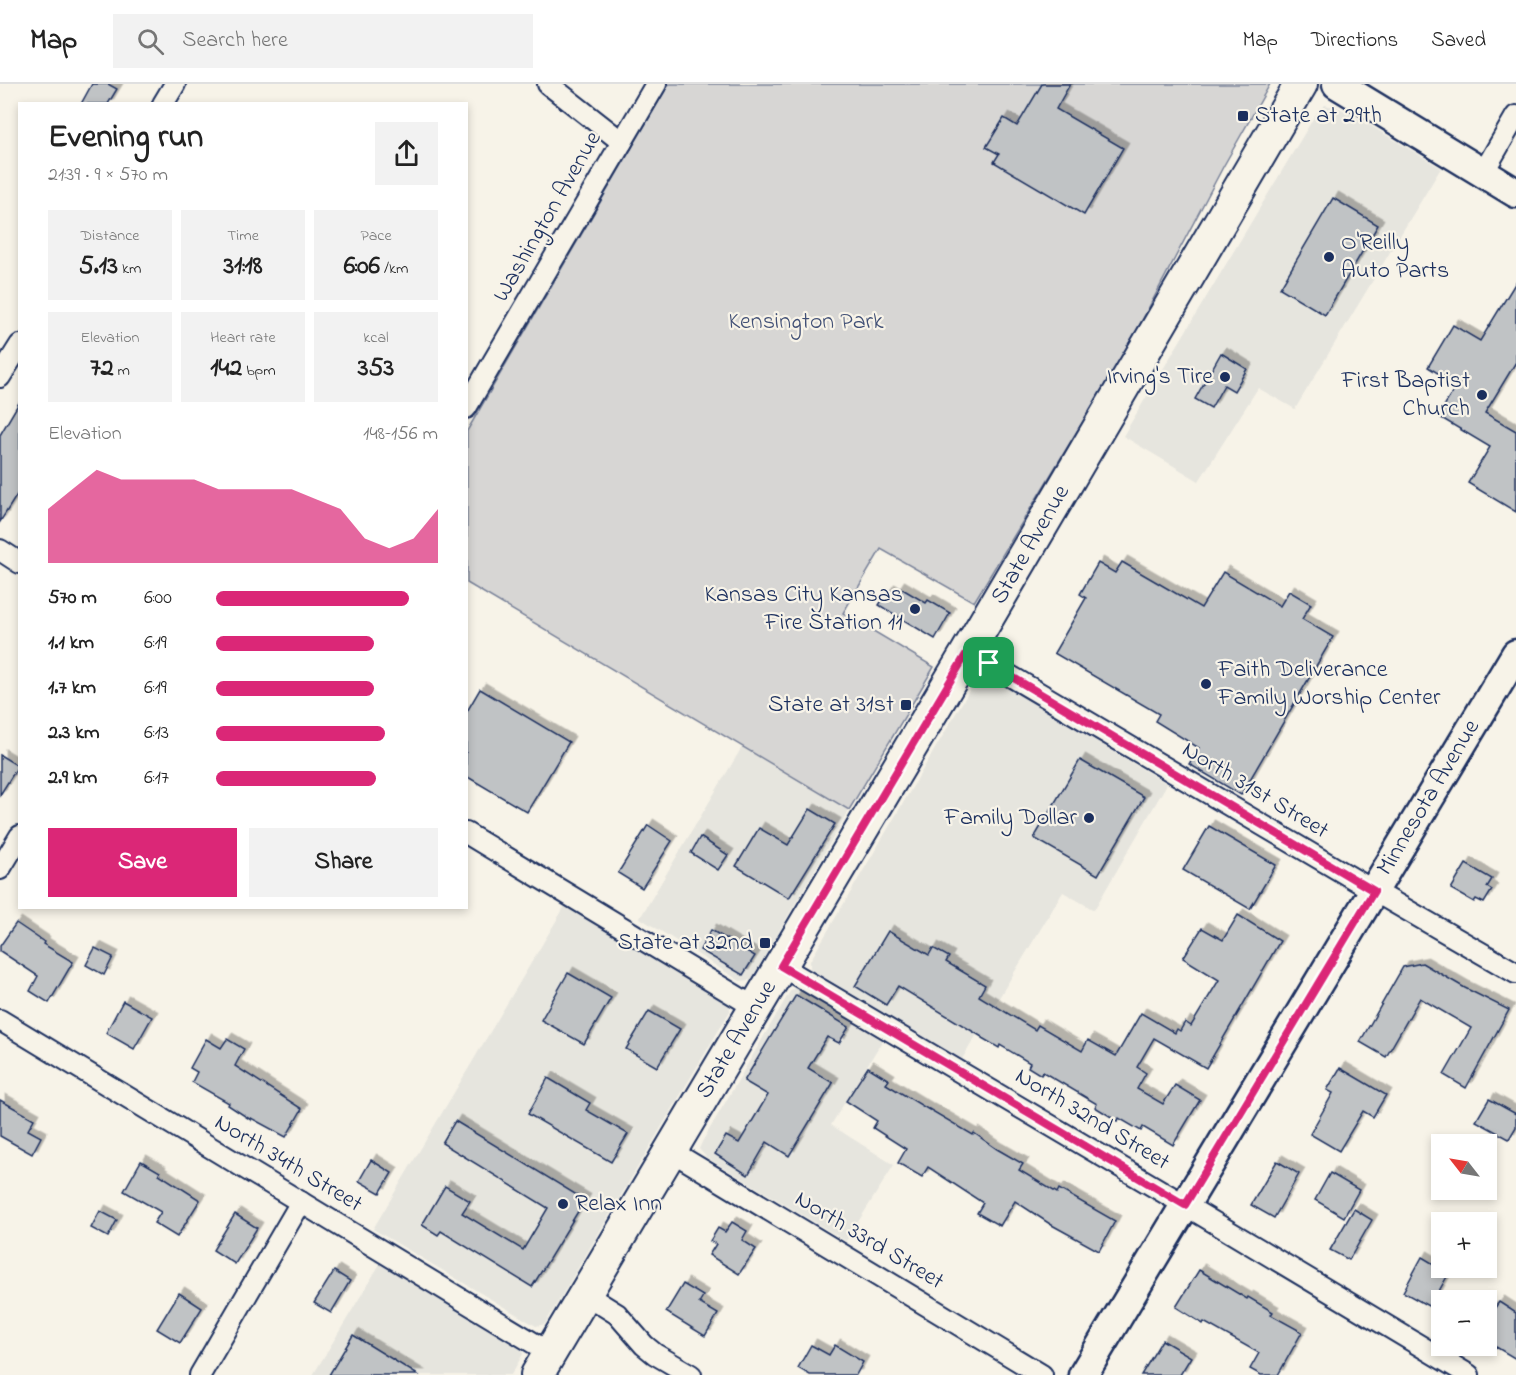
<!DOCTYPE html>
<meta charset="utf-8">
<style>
body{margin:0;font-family:"Indie Flower",sans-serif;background:#f2f2f2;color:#222;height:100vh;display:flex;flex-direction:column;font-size:22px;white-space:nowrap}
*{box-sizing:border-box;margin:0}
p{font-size:20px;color:#767676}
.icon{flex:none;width:33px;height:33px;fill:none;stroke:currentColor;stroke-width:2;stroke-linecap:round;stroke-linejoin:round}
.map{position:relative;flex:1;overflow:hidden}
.drawer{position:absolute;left:18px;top:18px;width:450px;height:807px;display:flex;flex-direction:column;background:#fff;border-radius:0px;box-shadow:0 3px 9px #0003}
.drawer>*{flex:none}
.needle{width:39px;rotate:301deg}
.tools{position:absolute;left:1431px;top:1050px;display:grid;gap:12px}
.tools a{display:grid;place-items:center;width:66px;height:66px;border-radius:0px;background:#fff;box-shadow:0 3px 9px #0003;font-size:30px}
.pin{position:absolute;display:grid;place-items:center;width:51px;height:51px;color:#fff;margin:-26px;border-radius:12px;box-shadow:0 3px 9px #0006}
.round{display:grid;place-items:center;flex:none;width:63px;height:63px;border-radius:0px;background:#f2f2f2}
.head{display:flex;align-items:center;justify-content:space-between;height:102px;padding:0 30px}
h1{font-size:33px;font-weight:800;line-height:45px}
.stats{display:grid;grid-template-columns:repeat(3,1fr);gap:9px;height:102px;padding:6px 30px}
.stats div{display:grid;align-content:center;border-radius:0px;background:#f2f2f2;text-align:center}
.stats b{font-size:26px;font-weight:800}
.stats small{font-size:16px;font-weight:400}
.stats p{font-size:16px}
.chart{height:168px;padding:12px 30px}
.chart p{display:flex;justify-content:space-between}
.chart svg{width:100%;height:108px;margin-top:6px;fill:#db2777;opacity:.7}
.cta{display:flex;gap:12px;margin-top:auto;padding:12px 30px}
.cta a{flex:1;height:69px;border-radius:0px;background:#db2777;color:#fff;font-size:24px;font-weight:800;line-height:69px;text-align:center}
.cta a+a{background:#f2f2f2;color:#222}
ul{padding:0 30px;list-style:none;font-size:20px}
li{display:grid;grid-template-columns:96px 72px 1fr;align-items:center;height:45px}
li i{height:15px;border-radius:8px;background:#db2777}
header{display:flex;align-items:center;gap:36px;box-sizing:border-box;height:84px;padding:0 30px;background:#fff;border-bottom:2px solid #e0e0e0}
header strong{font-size:28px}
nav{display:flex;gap:33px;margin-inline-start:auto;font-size:21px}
.search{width:420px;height:54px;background:#f2f2f2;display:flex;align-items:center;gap:15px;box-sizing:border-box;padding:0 21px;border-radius:0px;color:#767676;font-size:22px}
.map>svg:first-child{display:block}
</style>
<header>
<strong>Map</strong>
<div class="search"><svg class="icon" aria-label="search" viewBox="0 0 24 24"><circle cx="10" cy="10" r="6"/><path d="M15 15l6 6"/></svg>Search here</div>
<nav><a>Map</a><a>Directions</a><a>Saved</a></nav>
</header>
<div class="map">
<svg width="1516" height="1291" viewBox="0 0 1516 1291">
<defs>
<filter id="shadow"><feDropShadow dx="5.5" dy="-5.5" stdDeviation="0" flood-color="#0004"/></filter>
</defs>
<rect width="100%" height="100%" fill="#f7f3e8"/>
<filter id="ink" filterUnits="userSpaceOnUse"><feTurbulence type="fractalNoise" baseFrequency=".0167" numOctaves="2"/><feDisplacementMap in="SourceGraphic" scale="12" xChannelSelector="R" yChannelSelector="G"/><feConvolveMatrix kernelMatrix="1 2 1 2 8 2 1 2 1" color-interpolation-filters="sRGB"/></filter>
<g filter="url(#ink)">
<g fill="#e6e5de">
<polygon points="1325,21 1339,24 1356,33 1441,84 1295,325 1258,304 1199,397 1123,352 1316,30"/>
<polygon points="987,591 1167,700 1094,826 1063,808 962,975 810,885 810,877 972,602 981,593"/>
<polygon points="742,663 849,726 751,896 740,897 640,834"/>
<polygon points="565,822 720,914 729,919 730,927 545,1240 536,1242 373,1145"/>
<polygon points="799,902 884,954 831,1041 894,1081 846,1157 706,1073 699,1065 702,1058 791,906"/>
<polygon points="380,1180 520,1262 523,1270 511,1291 313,1291"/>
</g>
<polygon fill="#d7d6d4" stroke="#798299" stroke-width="1.5" points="669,0 1270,0 1223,83 1129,261 974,518 881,465 843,529 934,583 849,726 467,499 467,347"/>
<g fill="#c0c3c5" stroke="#1b2f5e" stroke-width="1.5" filter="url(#shadow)">
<polygon points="92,0 108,0 117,5 108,20 81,20"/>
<polygon points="1042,0 1070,0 1056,25 1123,64 1084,131 994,78 999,70 986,63 1004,34 1017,42"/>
<polygon points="1333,114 1378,141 1325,231 1280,204"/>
<polygon points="1516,198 1516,278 1485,329 1516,347 1516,428 1468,399 1490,363 1438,332 1457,301 1428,283 1453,241 1480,257"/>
<polygon points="1221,269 1247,285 1234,307 1224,301 1211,324 1195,315"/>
<polygon points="20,317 20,406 0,438 0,351"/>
<polygon points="1122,478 1201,524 1223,488 1280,522 1289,507 1311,520 1302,535 1333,553 1241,711 1189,680 1199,664 1155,637 1159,630 1054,569 1086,514 1080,510 1098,479 1115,489"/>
<polygon points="899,503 926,519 928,516 950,529 935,555 879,521 889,506 895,509"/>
<polygon points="480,605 569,658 527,728 466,692 466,629"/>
<polygon points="0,671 18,682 0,711"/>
<polygon points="1080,676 1144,713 1098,791 1034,754"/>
<polygon points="810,725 835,740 789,814 736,782 759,744 788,761"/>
<polygon points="648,741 672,757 642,804 618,789"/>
<polygon points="1209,742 1276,781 1250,825 1183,786"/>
<polygon points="700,753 728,771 718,786 691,769"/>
<polygon points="1466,780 1492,795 1487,803 1492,806 1484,819 1476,815 1474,818 1451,805"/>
<polygon points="1238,831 1280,857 1206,984 1154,954 1137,983 1146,989 1137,1005 1163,1020 1175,1001 1200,1016 1173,1061 1143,1043 1141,1047 1119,1034 1118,1037 1095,1023 1097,1020 1043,988 1041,991 1028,983 1030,979 1000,961 999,964 982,954 982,953 898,902 886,921 855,902 888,847 929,871 933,864 949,873 946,878 985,901 979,912 1035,946 1038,941 1082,967 1088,956 1116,972 1141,929 1175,949 1177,945 1180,947 1185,938 1191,942 1219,896 1183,874 1202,844 1223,856"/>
<polygon points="16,839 44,858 43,860 73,878 49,919 30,907 38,892 0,867 0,862"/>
<polygon points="711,846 755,872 743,891 700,866"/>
<polygon points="95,864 113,873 104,891 86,881"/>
<polygon points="1422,879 1465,904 1509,926 1466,1004 1444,991 1471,944 1420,914 1386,973 1360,958 1403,883"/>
<polygon points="568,889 611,914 584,960 541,936"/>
<polygon points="796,911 849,943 839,959 827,953 808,984 833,999 789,1072 767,1058 748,1091 715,1070 726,1052 739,1059 768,1011 744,997"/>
<polygon points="123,917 152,933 134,965 106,949"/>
<polygon points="649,927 680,945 657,983 626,965"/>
<polygon points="206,955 221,964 227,955 244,965 235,982 302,1025 286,1053 251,1034 251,1036 228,1021 229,1019 192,998 197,988 190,984"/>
<polygon points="868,983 889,996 886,1000 929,1026 929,1025 973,1051 974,1049 997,1065 1023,1080 1019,1086 1057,1109 1059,1105 1115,1137 1099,1167 1050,1140 1015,1117 1000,1142 977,1129 983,1119 928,1083 922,1093 898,1079 906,1065 873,1044 877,1037 846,1017"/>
<polygon points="1340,984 1386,1011 1373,1033 1363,1027 1339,1067 1310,1050 1333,1009 1327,1006"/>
<polygon points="548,994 590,1019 586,1026 628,1050 611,1078 528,1030"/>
<polygon points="1489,1015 1516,1030 1516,1043 1509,1055 1476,1037"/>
<polygon points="0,1016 34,1035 28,1046 41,1053 32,1070 0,1052"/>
<polygon points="455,1037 585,1116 532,1203 441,1147 438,1151 422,1141 445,1102 470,1117 462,1129 523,1166 548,1124 442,1059"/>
<polygon points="371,1076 392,1089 380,1109 359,1097"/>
<polygon points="141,1077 160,1088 159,1090 200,1116 177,1153 154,1139 161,1128 124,1107"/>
<polygon points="1277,1077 1299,1090 1274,1134 1251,1121"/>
<polygon points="1330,1089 1359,1106 1344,1133 1315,1116"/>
<polygon points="1354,1125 1372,1136 1349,1176 1330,1166"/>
<polygon points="100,1127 117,1136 108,1153 91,1144"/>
<polygon points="235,1130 257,1144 235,1180 213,1166"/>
<polygon points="732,1138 747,1147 742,1156 756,1165 739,1190 709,1171 716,1160 710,1157 718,1144 725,1148"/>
<polygon points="1422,1173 1449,1189 1430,1223 1403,1208"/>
<polygon points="1199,1186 1247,1215 1248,1213 1273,1228 1271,1231 1302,1248 1278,1291 1261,1291 1250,1285 1259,1269 1204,1238 1203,1240 1176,1223"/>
<polygon points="334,1187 350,1197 331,1229 314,1219"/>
<polygon points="683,1200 703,1212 699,1219 718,1230 705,1252 666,1228"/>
<polygon points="179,1209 202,1224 180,1259 157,1245"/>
<polygon points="1499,1218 1516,1229 1516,1275 1486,1257 1486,1233 1492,1224 1494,1225"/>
<polygon points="353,1251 418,1291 329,1291"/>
<polygon points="1162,1256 1191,1273 1180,1291 1141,1291"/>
<polygon points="811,1261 829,1271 835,1261 863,1278 856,1291 810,1291 798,1284"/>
</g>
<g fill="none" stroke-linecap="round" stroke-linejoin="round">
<defs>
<g id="street">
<polyline points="548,0 622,58"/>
<polyline points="163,20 175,0"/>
<polyline points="1483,89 1516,32"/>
<polyline points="0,293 20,261"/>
<polyline points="466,324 656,0"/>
<polyline points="0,466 20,479"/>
<polyline points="968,567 1374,807 1516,889"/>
<polyline points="466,749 756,924"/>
<polyline points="0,785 20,752"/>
<polyline points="781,882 1185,1121 1469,1291"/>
<polyline points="0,936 550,1269"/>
<polyline points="671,1067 1042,1291"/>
<polyline points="585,1210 617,1230 644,1261 655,1270 691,1291"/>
<polyline points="200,1291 301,1118"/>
</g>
<g id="secondary">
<polyline points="1337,0 1516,109"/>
<polyline points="1083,1291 1516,570"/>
</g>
<polyline id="primary" points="537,1291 968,567 1301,0"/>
</defs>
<use href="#street" stroke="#1b2f5e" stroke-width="24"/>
<use href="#secondary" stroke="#1b2f5e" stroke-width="33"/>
<use href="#primary" stroke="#1b2f5e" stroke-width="36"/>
<use href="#street" stroke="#f7f3e8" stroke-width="20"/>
<use href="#secondary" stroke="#f7f3e8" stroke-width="28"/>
<use href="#primary" stroke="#f7f3e8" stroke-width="32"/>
</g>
</g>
<g fill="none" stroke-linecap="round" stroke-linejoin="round" filter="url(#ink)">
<defs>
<polygon id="route" points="968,567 1374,807 1185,1121 781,882"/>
</defs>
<use href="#route" stroke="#fff" stroke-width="12"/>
<use href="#route" stroke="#db2777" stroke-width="8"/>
</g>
<g fill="#1b2f5e" stroke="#f7f3e8" stroke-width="2">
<rect x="1237" y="26" width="12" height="12" rx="3"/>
<circle cx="1329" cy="173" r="6"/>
<circle cx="1225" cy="293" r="6"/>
<circle cx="1482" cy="311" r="6"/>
<circle cx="915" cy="525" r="6"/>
<circle cx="1206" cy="600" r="6"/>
<rect x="900" y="615" width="12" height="12" rx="3"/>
<circle cx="1089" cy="734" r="6"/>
<rect x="759" y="853" width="12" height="12" rx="3"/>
<circle cx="563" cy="1120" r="6"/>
</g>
<g text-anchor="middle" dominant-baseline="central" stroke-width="4.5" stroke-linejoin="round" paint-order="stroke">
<g font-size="24" fill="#1b2f5e" stroke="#f7f3e8" text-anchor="end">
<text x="1255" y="32" text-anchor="start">State at 29th</text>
<text x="1341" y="159" text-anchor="start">O'Reilly<tspan x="1341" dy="28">Auto Parts</tspan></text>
<text x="1213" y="293">Irving's Tire</text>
<text x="1470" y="297">First Baptist<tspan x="1470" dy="28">Church</tspan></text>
<text x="903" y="511">Kansas City Kansas<tspan x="903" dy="28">Fire Station 11</tspan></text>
<text x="1218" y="586" text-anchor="start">Faith Deliverance<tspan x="1218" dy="28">Family Worship Center</tspan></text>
<text x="894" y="621">State at 31st</text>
<text x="1077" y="734">Family Dollar</text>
<text x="753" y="859">State at 32nd</text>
<text x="575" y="1120" text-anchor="start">Relax Inn</text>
</g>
<g font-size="24" fill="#1b2f5e" stroke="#f7f3e8">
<text transform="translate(548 133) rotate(-60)">Washington Avenue</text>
<text transform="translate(1031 461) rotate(-60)">State Avenue</text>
<text transform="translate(1255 707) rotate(31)">North 31st Street</text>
<text transform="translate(1429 714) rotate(-59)">Minnesota Avenue</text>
<text transform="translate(737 956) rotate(-59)">State Avenue</text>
<text transform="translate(1092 1036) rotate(31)">North 32nd Street</text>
<text transform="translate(288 1080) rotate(31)">North 34th Street</text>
<text transform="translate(869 1157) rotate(31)">North 33rd Street</text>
</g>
<g font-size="24" fill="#415076" stroke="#f7f3e8">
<text x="806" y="238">Kensington Park</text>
</g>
</g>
</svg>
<div class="tools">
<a><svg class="needle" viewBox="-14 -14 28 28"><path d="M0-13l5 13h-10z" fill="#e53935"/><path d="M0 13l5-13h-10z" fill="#767676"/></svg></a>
<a>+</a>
<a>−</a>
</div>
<div class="pin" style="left:989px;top:579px;background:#1e9e55"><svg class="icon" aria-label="arrive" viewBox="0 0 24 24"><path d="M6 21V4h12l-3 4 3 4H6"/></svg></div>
<section class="drawer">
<div class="head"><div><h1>Evening run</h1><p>21:39 · 9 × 570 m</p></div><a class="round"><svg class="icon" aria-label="share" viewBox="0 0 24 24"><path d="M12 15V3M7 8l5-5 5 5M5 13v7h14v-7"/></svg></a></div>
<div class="stats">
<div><p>Distance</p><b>5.13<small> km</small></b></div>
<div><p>Time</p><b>31:18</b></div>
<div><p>Pace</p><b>6:06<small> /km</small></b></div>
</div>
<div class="stats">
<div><p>Elevation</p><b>72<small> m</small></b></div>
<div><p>Heart rate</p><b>142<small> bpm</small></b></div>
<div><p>kcal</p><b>353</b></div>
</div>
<div class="chart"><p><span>Elevation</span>148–156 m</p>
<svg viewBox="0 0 160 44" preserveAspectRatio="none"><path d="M0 44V22L10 14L20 6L30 10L40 10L50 10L60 10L70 14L80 14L90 14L100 14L110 18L120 22L130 34L140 38L150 34L160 22V44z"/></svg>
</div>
<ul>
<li><b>570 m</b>6:00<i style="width:87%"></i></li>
<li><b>1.1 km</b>6:19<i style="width:71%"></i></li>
<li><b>1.7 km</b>6:19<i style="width:71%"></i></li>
<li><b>2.3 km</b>6:13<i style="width:76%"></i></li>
<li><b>2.9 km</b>6:17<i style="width:72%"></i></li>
</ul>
<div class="cta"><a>Save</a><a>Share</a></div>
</section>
</div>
